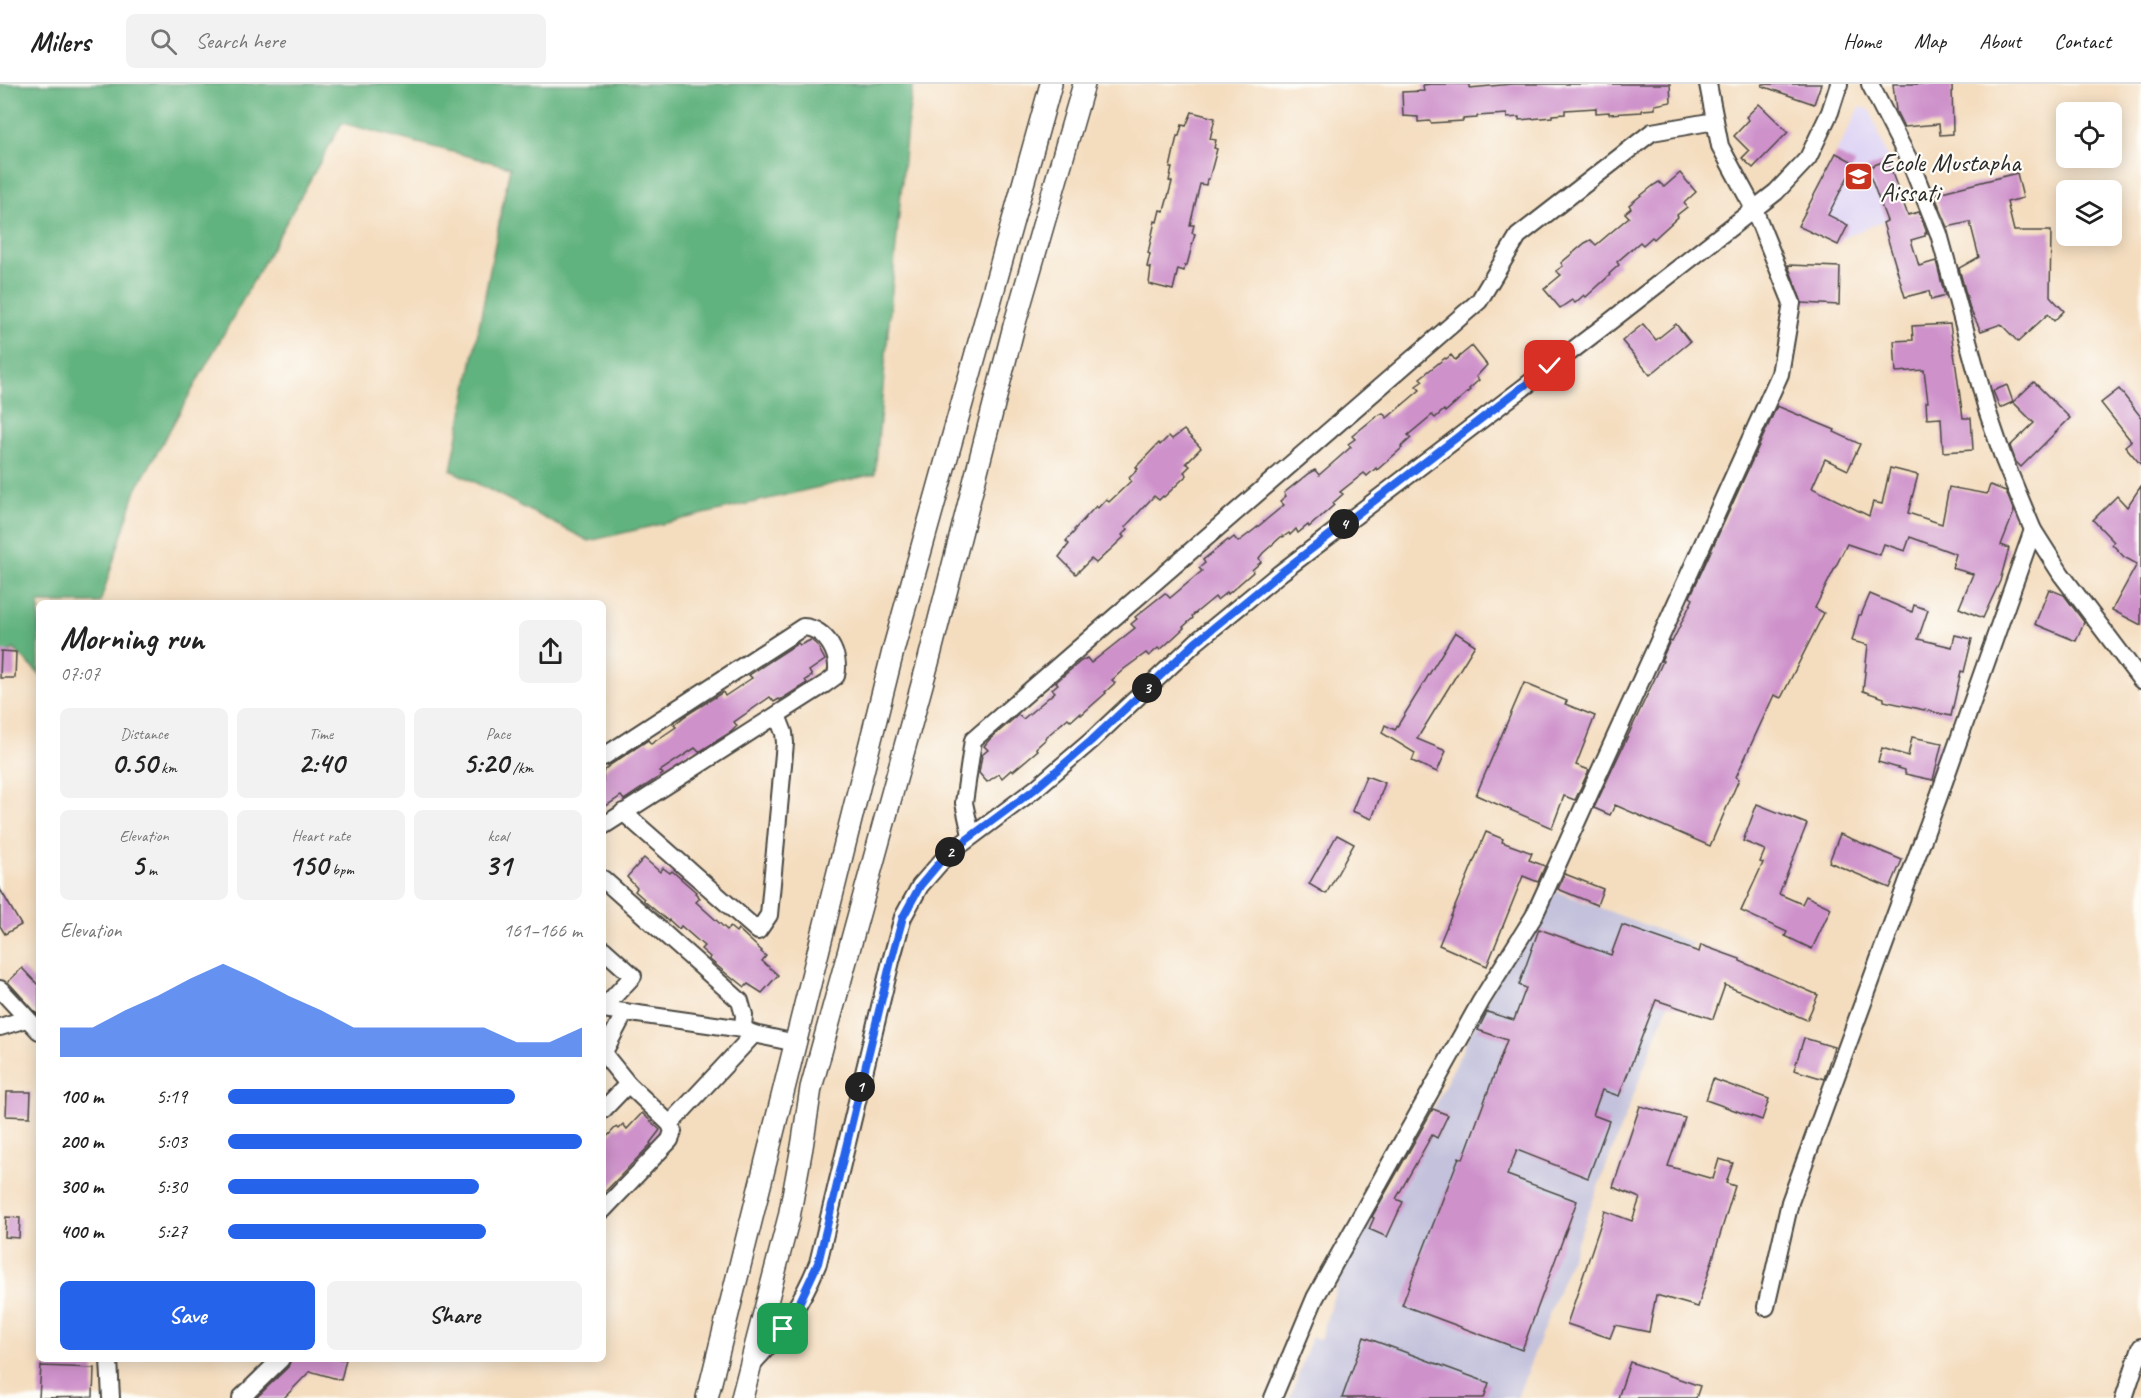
<!DOCTYPE html>
<meta charset="utf-8">
<style>
body{margin:0;font-family:Caveat,sans-serif;background:#f2f2f2;color:#222;height:100vh;display:flex;flex-direction:column;font-size:22px;white-space:nowrap}
*{box-sizing:border-box;margin:0}
p{font-size:20px;color:#767676}
.icon{flex:none;width:33px;height:33px;fill:none;stroke:currentColor;stroke-width:2;stroke-linecap:round;stroke-linejoin:round}
.map{position:relative;flex:1;overflow:hidden}
.side{position:absolute;left:36px;top:516px;width:570px;height:762px;display:flex;flex-direction:column;background:#fff;border-radius:9px;box-shadow:0 3px 15px #0003}
.side>*{flex:none}
.buttons{position:absolute;left:2056px;top:18px;display:grid;gap:12px}
.buttons a{display:grid;place-items:center;width:66px;height:66px;border-radius:9px;background:#fff;box-shadow:0 3px 15px #0003;font-size:30px}
.pin{position:absolute;display:grid;place-items:center;width:51px;height:51px;color:#fff;margin:-26px;border-radius:12px;box-shadow:0 3px 9px #0006}
.km{position:absolute;width:30px;height:30px;margin:-15px;border-radius:50%;background:#222;color:#fff;font-size:16px;line-height:30px;text-align:center}
.round{display:grid;place-items:center;flex:none;width:63px;height:63px;border-radius:9px;background:#f2f2f2}
.summary{display:flex;align-items:center;justify-content:space-between;height:102px;padding:0 24px}
h1{font-size:33px;font-weight:700;line-height:45px}
.stats{display:grid;grid-template-columns:repeat(3,1fr);gap:9px;height:102px;padding:6px 24px}
.stats div{display:grid;align-content:center;border-radius:9px;background:#f2f2f2;text-align:center}
.stats b{font-size:30px;font-weight:700}
.stats small{font-size:16px;font-weight:400}
.stats p{font-size:16px}
.chart{height:168px;padding:12px 24px}
.chart p{display:flex;justify-content:space-between}
.chart svg{width:100%;height:108px;margin-top:6px;fill:#2563eb;opacity:.7}
.cta{display:flex;gap:12px;margin-top:auto;padding:12px 24px}
.cta a{flex:1;height:69px;border-radius:9px;background:#2563eb;color:#fff;font-size:24px;font-weight:700;line-height:69px;text-align:center}
.cta a+a{background:#f2f2f2;color:#222}
ul{padding:0 24px;list-style:none;font-size:20px}
li{display:grid;grid-template-columns:96px 72px 1fr;align-items:center;height:45px}
li i{height:15px;border-radius:8px;background:#2563eb}
header{display:flex;align-items:center;gap:36px;box-sizing:border-box;height:84px;padding:0 30px;background:#fff;border-bottom:2px solid #e0e0e0}
header strong{font-size:28px}
nav{display:flex;gap:33px;margin-inline-start:auto;font-size:21px}
.search{width:420px;height:54px;background:#f2f2f2;display:flex;align-items:center;gap:15px;box-sizing:border-box;padding:0 21px;border-radius:9px;color:#767676;font-size:22px}
.map>svg:first-child{display:block}
</style>
<header>
<strong>Milers</strong>
<div class="search"><svg class="icon" aria-label="search" viewBox="0 0 24 24"><circle cx="10" cy="10" r="6"/><path d="M15 15l6 6"/></svg>Search here</div>
<nav><a>Home</a><a>Map</a><a>About</a><a>Contact</a></nav>
</header>
<div class="map">
<svg width="2141" height="1314" viewBox="0 0 2141 1314">
<rect width="100%" height="100%" fill="#fdfcf7"/>
<filter id="ink" filterUnits="userSpaceOnUse"><feTurbulence type="fractalNoise" baseFrequency=".0167" numOctaves="2"/><feDisplacementMap in="SourceGraphic" scale="12" xChannelSelector="R" yChannelSelector="G"/><feConvolveMatrix kernelMatrix="1 2 1 2 8 2 1 2 1" color-interpolation-filters="sRGB"/></filter>
<filter id="wash" filterUnits="userSpaceOnUse"><feTurbulence type="fractalNoise" baseFrequency=".008" numOctaves="4" result="noise"/><feDisplacementMap in="SourceGraphic" scale="24" xChannelSelector="R" yChannelSelector="G"/><feGaussianBlur stdDeviation="1.35" result="paint"/><feColorMatrix in="noise" values="0 0 0 0 0 0 0 0 0 0 0 0 0 0 0 0 0 1.4 0 .05"/><feComposite in="paint" operator="in"/></filter>
<g filter="url(#wash)">
<rect width="100%" height="100%" fill="#f4ddbf"/>
<polygon fill="#dfd5f5" points="1860,23 1870,26 1907,127 1841,155 1838,161 1798,142"/>
<polygon fill="#c3c1db" points="1543,802 1692,859 1517,1314 1290,1314 1312,1252 1320,1256 1347,1170 1426,1040"/>
<polygon fill="#61b27e" stroke="#466e54" stroke-width="1.5" points="0,0 913,0 907,43 875,390 589,457 451,386 510,83 342,39 136,406 100,519 39,519 39,590 14,565 0,573"/>
<g id="blocks">
<g fill="#ce91ca">
<polygon points="1431,0 1470,0 1470,4 1512,0 1670,0 1671,18 1655,21 1655,25 1642,26 1642,28 1609,30 1609,28 1596,29 1596,24 1565,26 1565,30 1552,31 1552,33 1519,36 1519,33 1507,34 1507,30 1477,32 1477,34 1463,35 1463,37 1431,39 1430,37 1418,38 1418,33 1403,32 1402,8 1424,7 1423,1"/>
<polygon points="1763,0 1821,0 1814,20 1762,2"/>
<polygon points="1893,0 1952,0 1953,50 1940,51 1939,40 1904,43 1896,27"/>
<polygon points="1759,20 1788,48 1753,84 1742,74 1749,67 1734,52 1749,36 1746,33"/>
<polygon points="1192,28 1215,34 1210,55 1216,56 1214,64 1217,65 1209,95 1207,95 1206,101 1200,100 1190,141 1194,141 1192,149 1195,150 1187,181 1185,181 1184,187 1178,185 1173,206 1149,200 1151,184 1147,183 1150,170 1148,169 1155,137 1157,138 1160,126 1164,127 1172,98 1169,97 1172,84 1170,84 1177,52 1179,52 1182,41 1186,42"/>
<polygon points="1836,69 1855,79 1828,131 1848,141 1838,161 1798,142"/>
<polygon points="1887,76 1908,131 1919,128 1927,149 1925,149 1925,152 1911,156 1919,182 1936,177 1945,212 1931,216 1929,207 1905,213 1883,139 1887,137 1867,84"/>
<polygon points="1680,89 1696,108 1684,119 1687,123 1677,131 1678,133 1654,155 1652,153 1643,161 1640,158 1617,178 1619,181 1609,190 1610,191 1586,213 1584,211 1575,219 1572,216 1560,224 1544,205 1561,191 1556,187 1563,182 1561,179 1585,159 1591,156 1596,161 1629,133 1625,129 1631,124 1629,121 1654,101 1659,98 1664,103"/>
<polygon points="2017,89 2023,114 2007,118 2014,147 2051,147 2050,212 2064,227 2054,237 2048,230 2018,258 2001,240 1981,247 1970,225 1959,184 1979,173 1970,138 1948,143 1934,110"/>
<polygon points="1788,181 1840,183 1839,221 1802,219"/>
<polygon points="1643,240 1656,256 1676,240 1690,258 1650,291 1622,257"/>
<polygon points="1950,240 1963,334 1971,334 1973,366 1943,368 1941,334 1927,335 1926,318 1928,318 1924,286 1896,288 1894,257 1913,256 1912,242"/>
<polygon points="1472,262 1487,281 1476,293 1479,296 1469,305 1470,306 1445,328 1444,326 1435,334 1432,331 1408,351 1411,354 1401,363 1402,364 1377,386 1376,384 1367,392 1364,389 1340,408 1343,410 1333,419 1334,421 1309,443 1308,441 1298,449 1296,445 1290,451 1289,449 1283,453 1282,452 1263,469 1259,474 1261,478 1252,486 1253,488 1228,510 1227,508 1217,516 1215,513 1192,532 1193,534 1183,543 1184,544 1160,566 1158,564 1149,572 1146,569 1124,585 1112,596 1115,599 1105,608 1106,609 1081,631 1080,629 1071,637 1068,634 1045,654 1046,655 1036,664 1038,666 1013,687 1011,686 1002,694 999,690 987,698 979,689 982,671 988,666 984,662 989,656 1018,631 1023,635 1055,608 1052,605 1058,600 1056,598 1081,577 1087,574 1091,579 1135,544 1131,540 1137,535 1135,533 1165,509 1170,514 1202,487 1199,484 1205,479 1203,476 1228,456 1229,457 1234,453 1238,458 1255,445 1284,421 1280,417 1286,412 1284,409 1309,389 1315,386 1319,391 1351,363 1348,360 1355,355 1352,352 1377,332 1383,329 1387,334 1420,306 1416,302 1423,297 1420,294 1445,274 1446,275 1451,271 1455,276"/>
<polygon points="2034,298 2070,334 2021,383 2016,378 2010,362 2034,339 2013,318 2000,324 1993,307 2007,301 2013,318"/>
<polygon points="2119,305 2141,333 2141,381 2125,362 2131,357 2101,319"/>
<polygon points="1777,322 1835,346 1834,348 1860,360 1848,386 1825,375 1812,404 1869,432 1873,418 1882,420 1890,384 1918,391 1908,429 1942,440 1949,403 1987,410 1990,401 2006,407 2014,428 2001,461 2009,464 2000,497 1983,534 1959,524 1973,490 1952,484 1956,470 1910,453 1905,467 1884,460 1880,471 1847,460 1815,524 1824,529 1781,614 1774,611 1736,693 1739,695 1710,762 1615,721 1610,731 1594,724 1663,577 1661,577 1670,557 1672,558 1693,515 1690,513"/>
<polygon points="1184,346 1201,364 1186,379 1190,382 1184,388 1187,391 1164,413 1163,412 1159,416 1154,412 1125,443 1128,445 1122,451 1124,453 1096,479 1091,475 1076,490 1059,473 1069,460 1066,457 1075,447 1074,446 1096,422 1098,424 1106,415 1109,418 1131,397 1129,394 1138,385 1136,383 1159,359 1160,361 1169,352 1172,355"/>
<polygon points="2141,402 2141,541 2112,526 2137,480 2124,473 2112,460 2114,458 2093,436 2117,412 2127,423"/>
<polygon points="2049,505 2064,511 2084,538 2076,557 2035,540"/>
<polygon points="1870,510 1912,528 1914,521 1928,526 1918,555 1952,563 1955,551 1972,555 1964,588 1961,587 1951,632 1884,617 1884,614 1863,607 1868,561 1852,557 1859,531 1861,531"/>
<polygon points="1455,548 1475,561 1417,655 1446,667 1437,688 1412,677 1415,669 1382,649 1385,641 1395,646"/>
<polygon points="811,556 817,561 825,576 809,587 812,592 805,596 807,599 780,616 779,615 774,618 770,613 734,638 737,642 731,648 699,668 695,664 660,687 663,690 656,695 624,716 621,712 603,724 603,687 610,681 648,656 651,660 676,643 674,641 685,632 723,608 725,612 752,594 749,591 798,559 800,561"/>
<polygon points="1,567 16,568 15,594 0,594"/>
<polygon points="1524,599 1567,617 1565,620 1595,632 1576,681 1589,686 1575,716 1564,712 1552,744 1476,711"/>
<polygon points="1912,653 1942,659 1933,696 1905,690 1905,686 1878,678 1882,664 1908,672"/>
<polygon points="1366,692 1385,699 1372,735 1352,727"/>
<polygon points="1757,720 1807,740 1779,810 1802,820 1806,812 1831,824 1812,865 1785,852 1787,848 1741,827 1763,779 1760,778 1765,766 1743,757"/>
<polygon points="1486,748 1503,755 1502,758 1532,769 1529,776 1545,782 1538,798 1523,792 1487,882 1439,861"/>
<polygon points="1840,750 1902,776 1890,804 1829,778"/>
<polygon points="1337,751 1354,760 1326,810 1309,800"/>
<polygon points="644,774 660,788 663,784 670,789 672,787 696,808 695,809 700,814 696,818 727,846 730,843 736,848 738,845 762,867 761,868 766,872 762,877 778,891 762,909 748,900 745,903 735,895 734,896 709,875 710,873 701,865 704,862 681,842 679,845 669,836 668,837 643,816 644,815 635,807 637,804 627,793"/>
<polygon points="1565,790 1603,805 1597,821 1558,805"/>
<polygon points="0,805 21,841 5,850 0,842"/>
<polygon points="1622,841 1699,868 1701,861 1740,875 1740,877 1818,911 1807,936 1725,901 1713,935 1656,916 1619,1012 1602,1006 1593,1031 1609,1037 1588,1094 1517,1066 1507,1091 1577,1117 1522,1266 1402,1221 1459,1073 1463,1075 1507,956 1478,946 1487,928 1514,936 1526,904 1519,901 1539,845 1611,871"/>
<polygon points="22,884 39,902 39,932 8,898"/>
<polygon points="1804,954 1834,963 1824,995 1794,986"/>
<polygon points="1713,995 1769,1015 1762,1036 1706,1016"/>
<polygon points="7,1008 31,1008 30,1033 6,1032"/>
<polygon points="1640,1022 1685,1034 1668,1082 1713,1095 1719,1075 1733,1079 1726,1099 1735,1102 1698,1223 1656,1211 1649,1248 1615,1241 1610,1254 1567,1240 1605,1127 1632,1137 1640,1114 1613,1103"/>
<polygon points="1433,1025 1448,1031 1437,1054 1432,1051 1396,1115 1403,1118 1387,1153 1369,1145 1374,1134 1372,1133"/>
<polygon points="642,1029 660,1046 650,1059 651,1060 603,1110 603,1057 616,1043 618,1045 623,1040 627,1045"/>
<polygon points="6,1133 20,1134 19,1154 5,1153"/>
<polygon points="1364,1253 1489,1299 1484,1314 1342,1314"/>
<polygon points="291,1275 346,1275 341,1296 310,1287 284,1314 256,1314 288,1283"/>
<polygon points="1630,1278 1700,1302 1696,1314 1618,1314"/>
<polygon points="41,1282 94,1284 93,1313 39,1314"/>
</g>
</g>
</g>
<g filter="url(#ink)">
<use href="#blocks" fill-opacity="0" stroke="#494641" stroke-width="1.5"/>
<g fill="none" stroke-linecap="round" stroke-linejoin="round">
<defs>
<g id="minor">
<polyline points="1870,0 1911,80 1939,150 1987,326 2004,376 2033,446 2061,490 2141,596"/>
<path d="M603,673L803,543C826,544 841,571 836,592L825,600L603,742"/>
<polyline points="623,728 758,847 769,831 785,659 784,649 777,631"/>
<polyline points="971,751 964,719 973,656 1479,217 1518,152 1652,48 1715,37"/>
<polyline points="603,795 740,917 744,931 743,945"/>
<polyline points="603,865 633,892 603,924"/>
<polyline points="0,905 39,947"/>
<polyline points="603,925 743,945 754,950 796,959"/>
<polyline points="0,943 26,935"/>
<polyline points="603,970 625,928"/>
<polyline points="603,1026 628,1000"/>
<polyline points="670,1040 754,950"/>
<polyline points="603,1126 670,1056 673,1047 670,1040 628,1000 603,969"/>
<polyline points="1766,1223 1790,1118 1940,709 2033,446"/>
<polyline points="109,1275 111,1314"/>
<path d="M750,1282C781,1251 802,1219 818,1179L891,877L903,833L920,802L947,771L1035,705L1091,657L1196,558L1279,490L1603,243L1776,108L1808,74L1830,28L1839,0"/>
<polyline points="241,1314 281,1275"/>
<polyline points="1273,1314 1315,1214 1481,917 1534,832 1780,290 1792,219 1754,125 1720,62 1708,0"/>
<polyline points="2124,1314 2141,1263"/>
</g>
<g id="major">
<polyline points="707,1314 894,563 1051,0"/>
<polyline points="742,1314 789,1133 802,1063 811,1004 929,575 1014,242 1084,0"/>
</g>
</defs>
<use href="#minor" stroke="#494641" stroke-width="20"/>
<use href="#major" stroke="#494641" stroke-width="24"/>
<use href="#minor" stroke="#fff" stroke-width="16"/>
<use href="#major" stroke="#fff" stroke-width="21"/>
</g>
</g>
<g fill="none" stroke-linecap="round" stroke-linejoin="round" filter="url(#ink)">
<defs>
<polyline id="route" points="783,1245 797,1224 818,1179 891,877 903,833 920,802 946,771 1035,705 1091,657 1196,558 1279,490 1550,282"/>
</defs>
<use href="#route" stroke="#fff" stroke-width="12"/>
<use href="#route" stroke="#2563eb" stroke-width="8"/>
</g>
<defs>
<symbol id="school-square" viewBox="-11 -11 22 22"><rect x="-9" y="-9" width="18" height="18" rx="4" fill="#c8321e" stroke="#fdfcf7"/><path d="M0-5L7-2L0 1L-7-2ZM-4 1L0 2.5L4 1V4Q0 6-4 4Z" fill="#fff"/></symbol>
</defs>
<g fill-rule="evenodd">
<use href="#school-square" x="1842" y="76" width="33" height="33"/>
</g>
<g text-anchor="middle" dominant-baseline="central" stroke-width="4.5" stroke-linejoin="round" paint-order="stroke">
<g font-size="26" fill="#2b2b2b" stroke="#fdfcf7" text-anchor="start">
<text x="1880" y="78">Ecole Mustapha<tspan x="1880" dy="30">Aissati</tspan></text>
</g>
</g>
</svg>
<div class="buttons">
<a><svg class="icon" aria-label="locate" viewBox="0 0 24 24"><circle cx="12" cy="12" r="6"/><path d="M12 2v4M12 18v4M2 12h4M18 12h4"/></svg></a>
<a><svg class="icon" aria-label="layers" viewBox="0 0 24 24"><path d="M12 4l9 5-9 5-9-5zM3 14l9 5 9-5"/></svg></a>
</div>
<div class="pin" style="left:783px;top:1245px;background:#1e9e55"><svg class="icon" aria-label="arrive" viewBox="0 0 24 24"><path d="M6 21V4h12l-3 4 3 4H6"/></svg></div>
<div class="pin" style="left:1550px;top:282px;background:#d93025"><svg class="icon" aria-label="check" viewBox="0 0 24 24"><path d="M5 12l5 5 9-10"/></svg></div>
<b class="km" style="left:860px;top:1003px">1</b>
<b class="km" style="left:950px;top:768px">2</b>
<b class="km" style="left:1147px;top:604px">3</b>
<b class="km" style="left:1344px;top:440px">4</b>
<section class="side">
<div class="summary"><div><h1>Morning run</h1><p>07:07</p></div><a class="round"><svg class="icon" aria-label="share" viewBox="0 0 24 24"><path d="M12 15V3M7 8l5-5 5 5M5 13v7h14v-7"/></svg></a></div>
<div class="stats">
<div><p>Distance</p><b>0.50<small> km</small></b></div>
<div><p>Time</p><b>2:40</b></div>
<div><p>Pace</p><b>5:20<small> /km</small></b></div>
</div>
<div class="stats">
<div><p>Elevation</p><b>5<small> m</small></b></div>
<div><p>Heart rate</p><b>150<small> bpm</small></b></div>
<div><p>kcal</p><b>31</b></div>
</div>
<div class="chart"><p><span>Elevation</span>161–166 m</p>
<svg viewBox="0 0 160 44" preserveAspectRatio="none"><path d="M0 44V32L10 32L20 25L30 19L40 12L50 6L60 12L70 19L80 25L90 32L100 32L110 32L120 32L130 32L140 38L150 38L160 32V44z"/></svg>
</div>
<ul>
<li><b>100 m</b>5:19<i style="width:81%"></i></li>
<li><b>200 m</b>5:03<i style="width:100%"></i></li>
<li><b>300 m</b>5:30<i style="width:71%"></i></li>
<li><b>400 m</b>5:27<i style="width:73%"></i></li>
</ul>
<div class="cta"><a>Save</a><a>Share</a></div>
</section>
</div>
